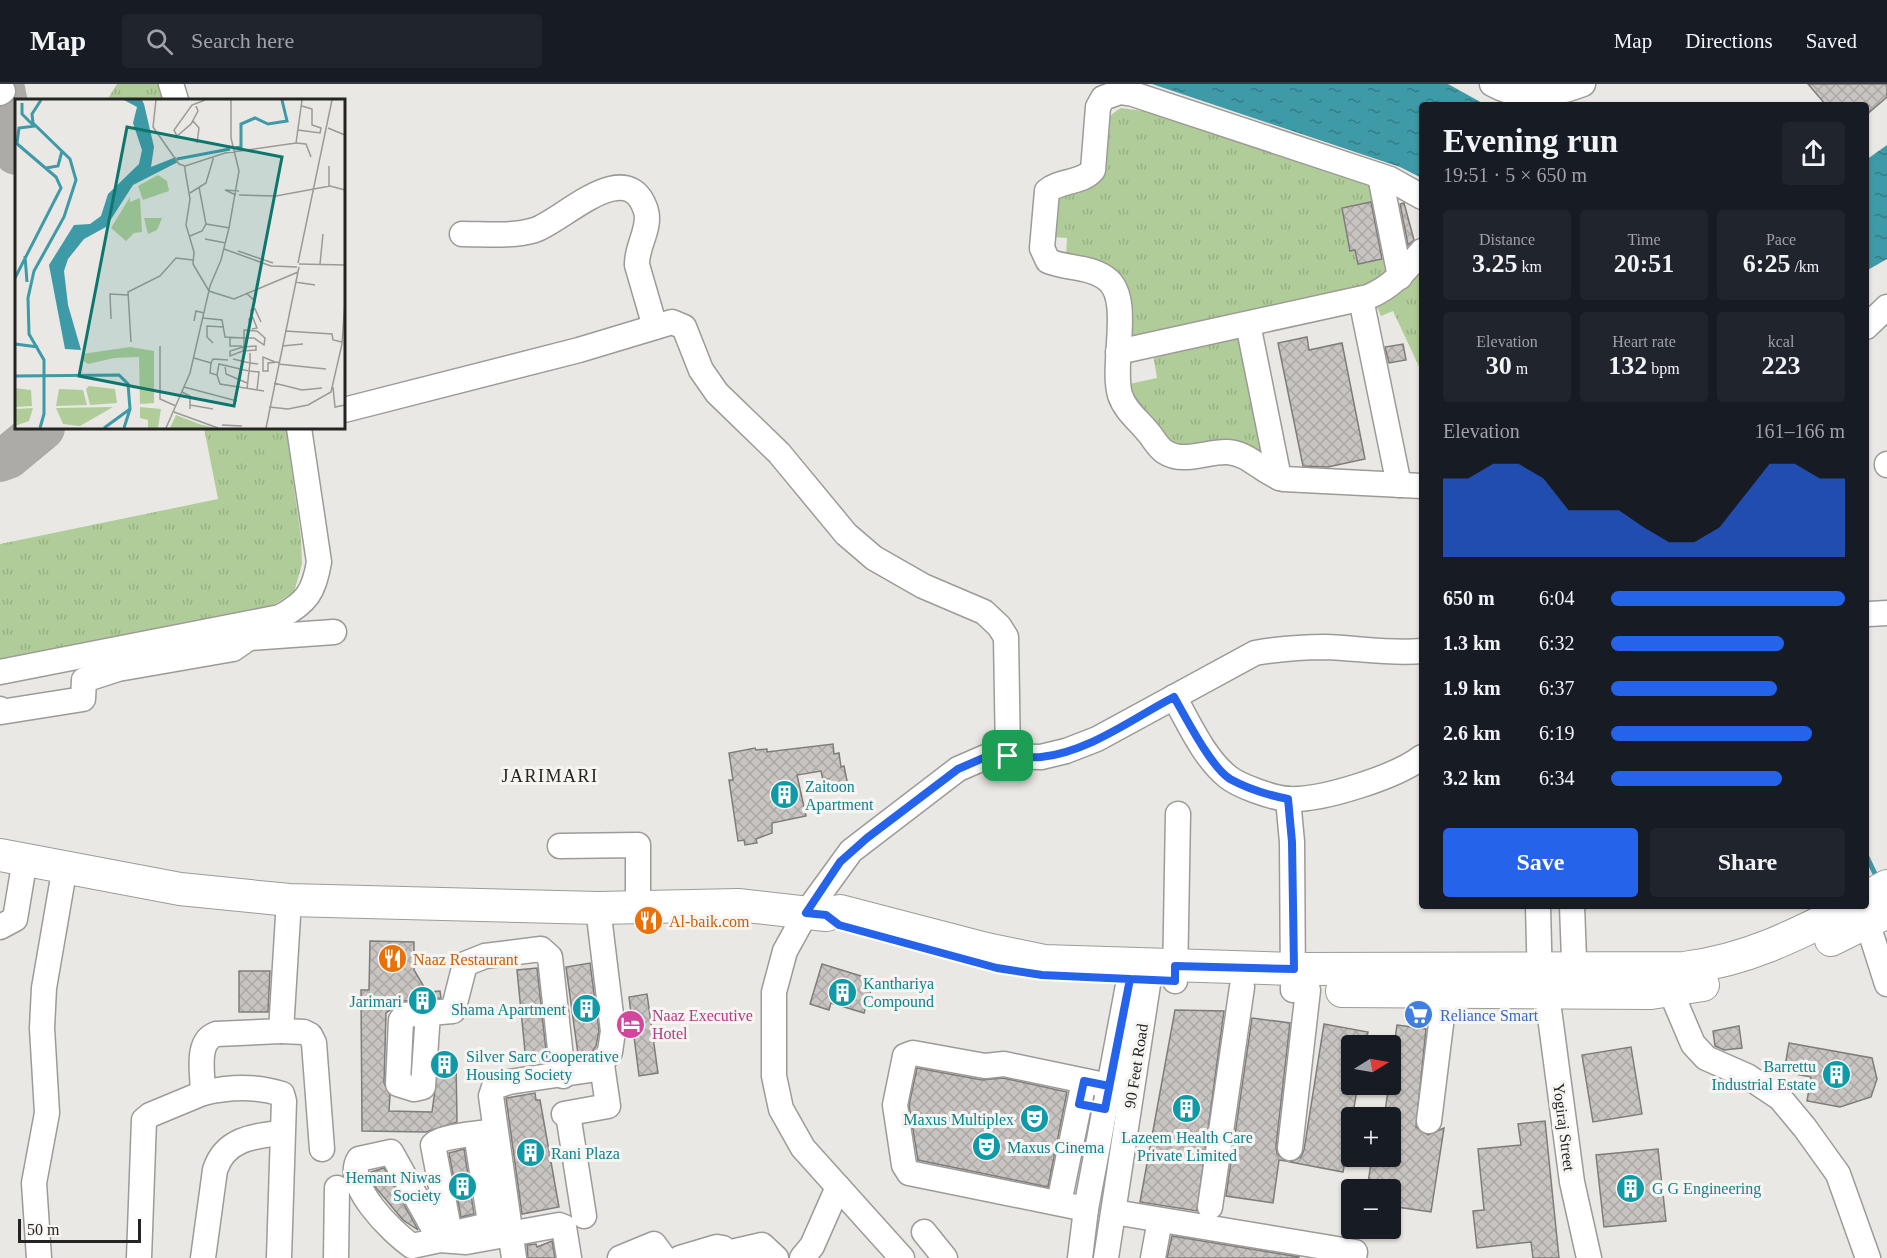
<!DOCTYPE html>
<meta charset="utf-8">
<style>
body{margin:0;font-family:Georgia,serif;background:#20242c;color:#f1f3f6;height:100vh;display:flex;flex-direction:column;font-size:22px;white-space:nowrap}
*{box-sizing:border-box;margin:0}
p{font-size:20px;color:#9ea1a6}
.icon{flex:none;width:33px;height:33px;fill:none;stroke:currentColor;stroke-width:2;stroke-linecap:round;stroke-linejoin:round}
.map{position:relative;flex:1;overflow:hidden}
.details{position:absolute;left:1419px;top:18px;width:450px;height:807px;display:flex;flex-direction:column;background:#171b24;border-radius:6px;box-shadow:0 2px 4px #0004}
.details>*{flex:none}
.needle{width:39px;rotate:79deg}
.buttons{position:absolute;left:1341px;top:951px;display:grid;gap:12px}
.buttons a{display:grid;place-items:center;width:60px;height:60px;border-radius:6px;background:#171b24;box-shadow:0 2px 4px #0004;font-size:30px}
.scale{position:absolute;left:18px;bottom:15px;width:123px;box-sizing:border-box;padding-left:6px;border:3px solid #242422;border-top:0;font-size:16px;line-height:21px;white-space:nowrap;color:#242422;-webkit-text-stroke:4px #f7f5f2;paint-order:stroke}
.pin{position:absolute;display:grid;place-items:center;width:51px;height:51px;color:#fff;margin:-26px;border-radius:12px;box-shadow:0 3px 9px #0006}
.round{display:grid;place-items:center;flex:none;width:63px;height:63px;border-radius:6px;background:#20242c}
.head{display:flex;align-items:center;justify-content:space-between;height:102px;padding:0 24px}
h1{font-size:33px;font-weight:700;line-height:45px}
.stats{display:grid;grid-template-columns:repeat(3,1fr);gap:9px;height:102px;padding:6px 24px}
.stats div{display:grid;align-content:center;border-radius:6px;background:#20242c;text-align:center}
.stats b{font-size:26px;font-weight:700}
.stats small{font-size:16px;font-weight:400}
.stats p{font-size:16px}
.chart{height:168px;padding:12px 24px}
.chart p{display:flex;justify-content:space-between}
.chart svg{width:100%;height:108px;margin-top:6px;fill:#2563eb;opacity:.7}
.button{display:flex;gap:12px;margin-top:auto;padding:12px 24px}
.button a{flex:1;height:69px;border-radius:6px;background:#2563eb;color:#fff;font-size:24px;font-weight:700;line-height:69px;text-align:center}
.button a+a{background:#20242c;color:#f1f3f6}
ul{padding:0 24px;list-style:none;font-size:20px}
li{display:grid;grid-template-columns:96px 72px 1fr;align-items:center;height:45px}
li i{height:15px;border-radius:8px;background:#2563eb}
header{display:flex;align-items:center;gap:36px;box-sizing:border-box;height:84px;padding:0 30px;background:#171b24;border-bottom:2px solid #363941}
header strong{font-size:28px}
nav{display:flex;gap:33px;margin-inline-start:auto;font-size:21px}
.search{width:420px;height:54px;background:#20242c;display:flex;align-items:center;gap:15px;box-sizing:border-box;padding:0 21px;border-radius:6px;color:#9ea1a6;font-size:22px}
.map>svg:first-child{display:block}
</style>
<header>
<strong>Map</strong>
<div class="search"><svg class="icon" aria-label="search" viewBox="0 0 24 24"><circle cx="10" cy="10" r="6"/><path d="M15 15l6 6"/></svg>Search here</div>
<nav><a>Map</a><a>Directions</a><a>Saved</a></nav>
</header>
<div class="map">
<svg width="1887" height="1174" viewBox="0 0 1887 1174">
<defs>
<pattern id="grass-tufts" width="24" height="20" patternUnits="userSpaceOnUse" patternTransform="scale(1.5)"><rect width="24" height="20" fill="#b0cd99"/><path d="M3 7l-1-3M5 7V3M7 7l1-3M15 17l-1-3M17 17v-4M19 17l1-3" fill="none" stroke="#97b084"/></pattern>
<pattern id="water-ripples" width="26" height="14" patternUnits="userSpaceOnUse" patternTransform="scale(1.5)"><rect width="26" height="14" fill="#3e9aa7"/><path d="M2 4q2-2 4 0t4 0M15 11q2-2 4 0t4 0" fill="none" stroke="#347d88"/></pattern>
<pattern id="building-cross-hatch" width="8" height="8" patternUnits="userSpaceOnUse" patternTransform="scale(1.5)"><rect width="8" height="8" fill="#c7c4c2"/><path d="M0 0l8 8M0 8l8-8" fill="none" stroke="#aba8a6"/></pattern>
</defs>
<rect width="100%" height="100%" fill="#e9e8e4"/>
<g fill="url(#grass-tufts)">
<polygon points="117,0 163,0 168,16 107,16"/>
<path d="M1121,24L1151,28L1369,102L1375,117L1342,124L1350,167L1355,166L1358,180L1386,174L1388,190L1367,202L1138,253L1131,250L1127,226L1066,174L1067,154L1052,153L1055,113L1081,100C1090,75 1096,37 1121,24Z"/>
<polygon points="1422,184 1422,289 1393,227 1381,232 1375,219"/>
<polygon points="1241,252 1268,380 1173,362 1136,320 1129,300 1157,294 1153,271"/>
<polygon points="204,344 286,344 301,454 302,480 294,508 273,521 0,580 0,460 218,415"/>
</g>
<g fill="url(#water-ripples)">
<polygon points="1152,0 1448,0 1486,21 1422,21 1422,94 1400,83"/>
<polygon points="1887,61 1887,175 1866,187 1866,76"/>
</g>
<g fill="none" stroke-linecap="round" stroke-linejoin="round">
<polyline stroke="#3e9aa7" stroke-width="5" points="1866,771 1878,796"/>
<g stroke="#acaba8" stroke-width="44">
<polyline points="2,0 16,69"/>
<polyline points="0,376 8,373 43,344"/>
</g>
</g>
<g fill="url(#building-cross-hatch)" stroke="#807c7b" stroke-width="1.5">
<polygon points="1808,0 1887,0 1887,13 1866,31 1866,21 1826,21"/>
<polygon points="1371,118 1382,175 1358,180 1355,166 1350,167 1342,124"/>
<polygon points="1404,119 1414,156 1408,161 1400,120"/>
<polygon points="1307,253 1309,266 1342,259 1365,375 1328,383 1303,382 1278,259"/>
<polygon points="1403,260 1406,276 1389,279 1385,263"/>
<polygon points="833,660 834,670 839,669 841,683 844,682 848,702 830,705 829,695 823,696 821,687 797,691 806,732 772,739 772,749 756,755 757,759 745,761 744,756 738,757 729,696 733,696 729,669 755,664 756,666 767,665 767,668"/>
<polygon points="370,857 414,858 414,886 427,908 440,907 441,914 403,917 386,929 384,999 390,1011 389,1027 432,1028 439,976 456,976 457,1038 426,1048 362,1047 361,906 369,906"/>
<polygon points="590,879 599,947 596,962 592,968 578,970 566,883"/>
<polygon points="822,880 874,896 864,929 831,919 829,926 810,920"/>
<polygon points="537,884 547,976 526,978 517,886"/>
<polygon points="239,887 270,887 268,928 239,928"/>
<polygon points="647,910 658,989 639,992 629,913"/>
<polygon points="1175,926 1224,927 1197,1127 1140,1118"/>
<polygon points="1252,934 1290,939 1276,1062 1277,1070 1286,1077 1279,1076 1273,1119 1226,1112"/>
<polygon points="1324,940 1368,948 1365,962 1352,962 1352,1000 1358,1000 1343,1088 1290,1078 1301,1073 1304,1066"/>
<polygon points="1397,941 1426,945 1416,1043 1428,1051 1444,1044 1431,1128 1390,1122 1390,1106 1367,1106 1372,1072 1390,1072 1390,1029 1385,1028"/>
<polygon points="1739,942 1742,964 1724,966 1715,962 1713,947"/>
<polygon points="1789,959 1872,974 1877,995 1871,1013 1840,1023 1807,1017 1811,993 1784,988"/>
<polygon points="1631,963 1642,1030 1593,1038 1582,971"/>
<polygon points="917,984 982,996 1003,994 1067,1008 1048,1103 918,1076 909,1021"/>
<polygon points="535,1009 536,1016 540,1016 559,1123 522,1130 506,1014"/>
<polygon points="1545,1037 1559,1174 1533,1174 1531,1158 1477,1164 1473,1127 1484,1126 1478,1065 1521,1061 1518,1040"/>
<polygon points="464,1065 474,1130 461,1133 449,1069"/>
<polygon points="1658,1065 1666,1137 1604,1143 1596,1071"/>
<polygon points="384,1084 418,1146 403,1136 376,1104 371,1088"/>
<polygon points="1172,1152 1299,1173 1299,1174 1167,1174"/>
<polygon points="552,1157 555,1174 528,1174 527,1161 536,1160 537,1163"/>
</g>
<g fill="none" stroke-linecap="round" stroke-linejoin="round">
<defs>
<g id="minor">
<polyline points="171,0 176,16"/>
<path d="M1492,0C1523,17 1552,12 1583,0"/>
<polyline points="0,9 3,7"/>
<polyline points="1380,92 1400,193"/>
<path d="M1422,113L1390,95L1133,10L1120,8L1103,14L1098,23L1093,86C1083,99 1060,96 1047,107L1042,164L1048,177C1067,185 1092,182 1108,196C1132,216 1111,280 1120,311C1125,326 1137,335 1147,347C1153,353 1157,363 1165,368C1183,380 1208,367 1227,368C1250,369 1263,390 1284,395L1422,402"/>
<path d="M462,150C485,150 512,153 535,146C564,136 628,69 646,127C651,144 636,163 637,181L655,243"/>
<polyline points="1361,215 1399,401"/>
<polyline points="1248,240 1279,394"/>
<polyline points="1866,243 1887,223"/>
<path d="M1118,268L1368,213C1392,203 1405,187 1422,167"/>
<polyline points="344,326 579,266 672,238 684,243 701,286 717,309 779,369 846,450 874,474 923,502 984,528 999,542 1006,553 1008,672"/>
<polyline points="1887,380 1887,381"/>
<polyline points="1869,530 1887,529"/>
<path d="M0,588L280,533C307,518 314,508 319,478L299,344"/>
<path d="M1174,613C1189,639 1204,674 1228,693C1239,702 1273,714 1288,715C1321,717 1396,693 1422,673"/>
<polyline points="0,625 1,628 83,615 84,596 118,585 233,565 249,554 334,548"/>
<polyline points="1288,715 1292,758 1293,906"/>
<polyline points="560,762 638,761 638,823"/>
<polyline points="1538,822 1540,901"/>
<polyline points="1572,822 1575,901"/>
<polyline points="1862,822 1887,900"/>
<polyline points="0,843 15,835 25,775"/>
<polyline points="1175,897 1178,730"/>
<polyline points="1670,906 1693,960 1706,974 1747,992 1780,1014 1805,1044 1838,1090 1868,1174"/>
<polyline points="1547,910 1572,1098 1589,1174"/>
<polyline points="428,929 423,1003 414,1005 398,1000 401,936 405,931 453,927 465,880 485,872 541,865 550,873 563,992"/>
<polyline points="281,947 304,948 310,951 314,959 322,1065"/>
<path d="M203,1009C228,1003 257,1002 282,1010L284,1017L279,1174"/>
<polyline points="564,1030 608,1022 602,981"/>
<polyline points="568,1030 584,1132"/>
<polyline points="1429,1037 1445,908"/>
<path d="M476,1050L490,1138L489,1141L450,1150L433,1061C440,1052 482,1049 495,1047"/>
<polyline points="1290,1064 1308,906"/>
<polyline points="1059,1119 1084,997"/>
<polyline points="1210,1123 1242,903"/>
<polyline points="1086,1125 909,1089 904,1081 895,1021 905,972 913,969 985,982 1004,980 1109,1002"/>
<polyline points="1114,1128 1355,1168 1354,1174"/>
<polyline points="924,1148 945,1174"/>
<path d="M440,1156L391,1068L359,1075C343,1101 393,1149 412,1162L440,1156L466,1158L559,1141L564,1143L569,1174"/>
<polyline points="727,1169 762,1161 776,1174"/>
<polyline points="39,1174 34,1099 47,1029 42,944 44,904 65,782"/>
<path d="M139,1174L144,1036L150,1031L203,1009C203,990 195,958 216,950L281,947L289,816"/>
<path d="M203,1174L215,1086C225,1055 253,1052 281,1049"/>
<polyline points="336,1174 337,1104"/>
<polyline points="514,1174 491,1012 494,1003 509,998 597,985 610,968 613,947 598,824"/>
<polyline points="620,1174 654,1160 664,1174"/>
<polyline points="680,1174 717,1163 723,1164 728,1174"/>
<polyline points="802,1174 812,1162 838,1103"/>
<path d="M902,1174L803,1064L781,1025L774,992V908L785,867L806,829L851,767L958,685L988,672L1041,673L1066,667L1097,655L1255,569C1278,565 1301,563 1325,563C1358,564 1389,570 1422,567"/>
<polyline points="1080,1174 1086,1125 1132,880"/>
<polyline points="1106,1174 1151,881"/>
<polyline points="1153,1174 1160,1136"/>
</g>
<g id="major">
<path d="M0,771L180,805L289,816L598,824L738,821L826,831L840,827L986,865L1044,877L1294,885L1684,884C1748,876 1796,851 1853,822"/>
<polyline points="1866,814 1887,802"/>
<polyline points="1831,856 1887,828"/>
<polyline points="1342,907 1651,909 1703,901"/>
</g>
</defs>
<use href="#minor" stroke="#9d9b98" stroke-width="27"/>
<use href="#major" stroke="#9d9b98" stroke-width="34"/>
<use href="#minor" stroke="#fff" stroke-width="24"/>
<use href="#major" stroke="#fff" stroke-width="32"/>
</g>
<g fill="none" stroke-linecap="round" stroke-linejoin="round">
<defs>
<path id="route" d="M1008,672H988L958,685L867,754L840,778L806,829L826,831L839,841L997,884L1042,891L1130,895L1105,1025L1079,1020L1084,997L1109,1002L1130,895L1175,897V882L1294,885L1292,758L1288,715C1268,711 1248,705 1230,695C1211,683 1186,634 1174,613C1133,634 1089,668 1041,673C1031,674 1019,672 1008,672"/>
</defs>
<use href="#route" stroke="#fff" stroke-width="12"/>
<use href="#route" stroke="#2563eb" stroke-width="8"/>
</g>
<defs>
<symbol id="building-disc" viewBox="-11 -11 22 22"><circle r="9.5" fill="#0f9aa8" stroke="#f7f5f2"/><path d="M-4-6H4V6H1V3H-1V6H-4ZM-2.5-4.3h1.7v1.8h-1.7ZM.8-4.3h1.7v1.8H.8ZM-2.5-1h1.7V.8h-1.7ZM.8-1h1.7V.8H.8Z" fill="#fff"/></symbol>
<symbol id="restaurant-disc" viewBox="-11 -11 22 22"><circle r="9.5" fill="#e8710a" stroke="#f7f5f2"/><path d="M-5-6h1v4h1v-4h1v4h1v-4h1v5L-1.5 .5V6h-2V.5L-5-1ZM5-6V6H3V1.5H1.5Q1.5-4 5-6Z" fill="#fff"/></symbol>
<symbol id="supermarket-disc" viewBox="-11 -11 22 22"><circle r="9.5" fill="#3f7fe0" stroke="#f7f5f2"/><path d="M-6-5.5h2.5l.6 2H6L4.5 2H-2.5L-4.4-4H-6ZM-1.5 3.2a1.3 1.3 0 1 0 .1 0ZM3 3.2a1.3 1.3 0 1 0 .1 0Z" fill="#fff"/></symbol>
<symbol id="hotel-disc" viewBox="-11 -11 22 22"><circle r="9.5" fill="#d1479c" stroke="#f7f5f2"/><path d="M-6-4.5h1.5V1H6V5H4.5V3h-9V5H-6ZM-4 0a1.8 1.8 0 1 1 3.6 0ZM.5 0V-2.5h3Q6-2.5 6 0Z" fill="#fff"/></symbol>
<symbol id="theatre-disc" viewBox="-11 -11 22 22"><circle r="9.5" fill="#0f9aa8" stroke="#f7f5f2"/><path d="M-5-5.5Q0-4 5-5.5V0Q5 5 0 6Q-5 5-5 0ZM-3.3-2.5H-1v1.5H-3.3ZM1-2.5H3.3v1.5H1ZM-2.8 1Q0 5.5 2.8 1Z" fill="#fff"/></symbol>
</defs>
<g fill-rule="evenodd">
<use href="#building-disc" x="768" y="694" width="33" height="33"/>
<use href="#restaurant-disc" x="632" y="820" width="33" height="33"/>
<use href="#restaurant-disc" x="376" y="858" width="33" height="33"/>
<use href="#building-disc" x="826" y="892" width="33" height="33"/>
<use href="#building-disc" x="406" y="900" width="33" height="33"/>
<use href="#building-disc" x="570" y="908" width="33" height="33"/>
<use href="#supermarket-disc" x="1402" y="914" width="33" height="33"/>
<use href="#hotel-disc" x="614" y="924" width="33" height="33"/>
<use href="#building-disc" x="428" y="964" width="33" height="33"/>
<use href="#building-disc" x="1820" y="974" width="33" height="33"/>
<use href="#building-disc" x="1170" y="1008" width="33" height="33"/>
<use href="#theatre-disc" x="1018" y="1018" width="33" height="33"/>
<use href="#theatre-disc" x="970" y="1046" width="33" height="33"/>
<use href="#building-disc" x="514" y="1052" width="33" height="33"/>
<use href="#building-disc" x="446" y="1086" width="33" height="33"/>
<use href="#building-disc" x="1614" y="1088" width="33" height="33"/>
</g>
<g text-anchor="middle" dominant-baseline="central" stroke-width="6" stroke-linejoin="round" paint-order="stroke">
<g font-size="16" fill="#0d838f" stroke="#f7f5f2" text-anchor="start">
<text x="805" y="702">Zaitoon<tspan x="805" dy="18">Apartment</tspan></text>
<text x="863" y="899">Kanthariya<tspan x="863" dy="18">Compound</tspan></text>
<text x="402" y="917" text-anchor="end">Jarimari</text>
<text x="566" y="925" text-anchor="end">Shama Apartment</text>
<text x="466" y="972">Silver Sarc Cooperative<tspan x="466" dy="18">Housing Society</tspan></text>
<text x="1816" y="982" text-anchor="end">Barrettu<tspan x="1816" dy="18">Industrial Estate</tspan></text>
<text x="1014" y="1035" text-anchor="end">Maxus Multiplex</text>
<text x="1187" y="1053" text-anchor="middle">Lazeem Health Care<tspan x="1187" dy="18">Private Limited</tspan></text>
<text x="1007" y="1063">Maxus Cinema</text>
<text x="551" y="1069">Rani Plaza</text>
<text x="441" y="1093" text-anchor="end">Hemant Niwas<tspan x="441" dy="18">Society</tspan></text>
<text x="1652" y="1104">G G Engineering</text>
</g>
<g font-size="16" fill="#c56008" stroke="#f7f5f2" text-anchor="start">
<text x="669" y="837">Al-baik.com</text>
<text x="413" y="875">Naaz Restaurant</text>
</g>
<g font-size="16" fill="#b23c85" stroke="#f7f5f2" text-anchor="start">
<text x="652" y="931">Naaz Executive<tspan x="652" dy="18">Hotel</tspan></text>
</g>
<g font-size="16" fill="#366cbe" stroke="#f7f5f2" text-anchor="start">
<text x="1440" y="931">Reliance Smart</text>
</g>
<g font-size="16" fill="#242422" stroke="#f7f5f2">
<text transform="translate(1136 982) rotate(-81)">90 Feet Road</text>
<text transform="translate(1564 1043) rotate(83)">Yogiraj Street</text>
</g>
<g font-size="18" letter-spacing="1.5" fill="#242422" stroke="#f7f5f2">
<text x="550" y="692">JARIMARI</text>
</g>
</g>
<g transform="translate(15 15)">
<rect width="330" height="330" fill="#e9e8e4"/>
<path d="M143,76L152,82L154,92L128,101L123,87ZM115,98V103L125,99L127,133L119,134L111,142L96,129ZM129,119H147L142,131L133,135ZM115,248L139,252V304L125,305L124,258L99,259L73,265L67,261V255ZM74,287L100,290L102,304L75,306L71,290ZM0,289L16,291L17,307L0,308ZM44,290L68,291L72,306L41,307ZM98,308L65,327L48,325L41,309ZM125,308L146,310L143,329H133V321L125,319ZM18,309L14,322L0,327V310Z" fill="#b0cd99"/>
<path d="M161,316L184,325L200,329H155Z" fill="#b0cd99"/>
<path d="M109,1H127L129,5L139,48L136,68L161,58L163,63L118,86L91,128L69,140L53,160L49,172L53,206L66,251L50,250L34,166L59,126L75,125L86,117L93,95L124,65L127,51L118,24L122,8Z" fill="#3e9aa7"/>
<path fill="none" stroke="#3e9aa7" stroke-width="3" d="M7,4V15L19,27M0,43L41,78L46,89L0,179M2,44L4,29L20,27M220,49L226,48V25L240,19L253,25L272,22L267,1M162,60L215,50M31,69L43,67L47,52M10,157L12,183M0,245L23,248M0,277L104,276L113,285L115,310L89,329M25,329L29,315V261L14,235L13,199L19,172L49,118L61,81L55,60L18,24L17,15L26,1M109,329L115,310"/>
<path fill="none" stroke="#9a9a96" stroke-width="1.5" d="M141,1L138,28L164,65L170,67M181,7L183,12L176,25L162,37L159,31L177,6L190,1M178,22L184,29L182,44M313,29L330,36M283,31L305,34L306,29L297,26V10L287,7M281,44L287,1M314,88V67M175,94L191,84L199,57M221,96L210,91L224,92M224,96L261,97L315,87L330,91M191,125L215,129M175,137L187,132L191,125L184,88M190,140L211,144M209,150L256,167L282,168M223,152L258,164M283,164L317,1M284,165L330,166M305,165L308,135M283,173L219,200L194,192L178,165L179,153L171,126L175,100L170,71V67L210,54L281,44L291,45L296,58M280,183L300,186M231,194L240,202L237,211M188,219L207,221L210,238L229,239H239L249,246L250,239L242,232L229,231V245L228,252L215,257V252L228,248M237,219L236,211L240,210L246,223M96,220L95,195L113,196M179,222L181,212L189,214M235,226L234,220L238,219L242,229L237,230M270,232L317,235L318,241L327,243M215,238V247H227M116,243L113,193L145,177L161,159L178,161M198,244L192,238V227L209,228M145,247V300L161,307M267,247L288,245M228,252L241,251V247L228,248M235,254V264L243,265M179,259L196,264L195,274L202,276L205,285L249,292M218,260L235,264L234,272L244,273L242,291M260,263L248,258V272H253V264L264,263M196,264L198,260L213,261M263,265L311,270M210,266L211,275L232,284M202,276L204,265L234,272L232,290M259,284L287,291L307,289M169,288L222,302M318,288L320,308L330,306M167,293L175,297V310M175,306L198,310M254,308L273,310L293,306L316,293L327,245L330,202M159,313L203,329M207,326L227,327M151,329L175,274L195,187L206,161L214,129L224,72L216,39V1M251,329L284,168"/>
<path fill="#0f766e" fill-opacity="0.15" stroke="#0f766e" stroke-width="3" d="M112,28L267,58L219,307L64,277Z"/>
<rect width="330" height="330" fill="none" stroke="#242422" stroke-width="3"/>
</g>
</svg>
<div class="buttons">
<a><svg class="needle" viewBox="-14 -14 28 28"><path d="M0-13l5 13h-10z" fill="#e53935"/><path d="M0 13l5-13h-10z" fill="#9ea1a6"/></svg></a>
<a>+</a>
<a>−</a>
</div>
<div class="scale">50 m</div>
<div class="pin" style="left:1008px;top:672px;background:#1e9e55"><svg class="icon" aria-label="arrive" viewBox="0 0 24 24"><path d="M6 21V4h12l-3 4 3 4H6"/></svg></div>
<section class="details">
<div class="head"><div><h1>Evening run</h1><p>19:51 · 5 × 650 m</p></div><a class="round"><svg class="icon" aria-label="share" viewBox="0 0 24 24"><path d="M12 15V3M7 8l5-5 5 5M5 13v7h14v-7"/></svg></a></div>
<div class="stats">
<div><p>Distance</p><b>3.25<small> km</small></b></div>
<div><p>Time</p><b>20:51</b></div>
<div><p>Pace</p><b>6:25<small> /km</small></b></div>
</div>
<div class="stats">
<div><p>Elevation</p><b>30<small> m</small></b></div>
<div><p>Heart rate</p><b>132<small> bpm</small></b></div>
<div><p>kcal</p><b>223</b></div>
</div>
<div class="chart"><p><span>Elevation</span>161–166 m</p>
<svg viewBox="0 0 160 44" preserveAspectRatio="none"><path d="M0 44V12L10 12L20 6L30 6L40 12L50 25L60 25L70 25L80 32L90 38L100 38L110 32L120 19L130 6L140 6L150 12L160 12V44z"/></svg>
</div>
<ul>
<li><b>650 m</b>6:04<i style="width:100%"></i></li>
<li><b>1.3 km</b>6:32<i style="width:74%"></i></li>
<li><b>1.9 km</b>6:37<i style="width:71%"></i></li>
<li><b>2.6 km</b>6:19<i style="width:86%"></i></li>
<li><b>3.2 km</b>6:34<i style="width:73%"></i></li>
</ul>
<div class="button"><a>Save</a><a>Share</a></div>
</section>
</div>
